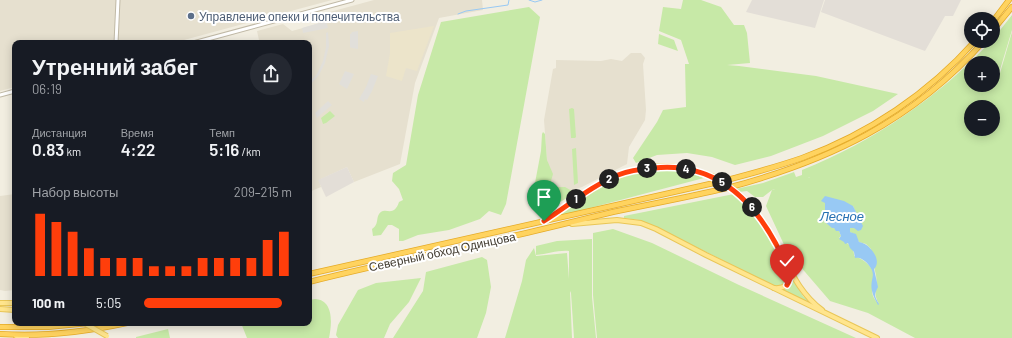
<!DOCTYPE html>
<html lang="ru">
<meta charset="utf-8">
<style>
body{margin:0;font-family:Barlow,sans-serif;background:#242831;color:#f1f3f6;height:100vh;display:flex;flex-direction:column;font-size:15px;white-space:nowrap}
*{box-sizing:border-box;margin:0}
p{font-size:13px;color:#9ea1a6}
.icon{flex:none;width:22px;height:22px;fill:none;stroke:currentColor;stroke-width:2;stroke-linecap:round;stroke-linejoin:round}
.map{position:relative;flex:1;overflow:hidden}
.drawer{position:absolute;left:12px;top:40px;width:300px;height:286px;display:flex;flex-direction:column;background:#171b24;border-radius:8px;box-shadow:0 2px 10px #0003}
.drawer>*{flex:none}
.buttons{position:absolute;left:964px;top:12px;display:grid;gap:8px}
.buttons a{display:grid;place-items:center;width:36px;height:36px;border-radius:50%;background:#171b24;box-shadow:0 2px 10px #0003;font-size:20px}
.pin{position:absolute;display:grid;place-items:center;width:34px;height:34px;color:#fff;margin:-41px -17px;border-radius:50% 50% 50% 0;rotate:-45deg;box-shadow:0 0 4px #0007}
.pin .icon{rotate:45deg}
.km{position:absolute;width:20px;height:20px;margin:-10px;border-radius:50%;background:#222;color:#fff;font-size:11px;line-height:20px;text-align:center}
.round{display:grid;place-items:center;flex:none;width:42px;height:42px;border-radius:21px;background:#242831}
.overview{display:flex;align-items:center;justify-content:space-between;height:68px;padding:0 20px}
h1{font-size:22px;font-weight:600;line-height:30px}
.stats{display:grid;grid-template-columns:repeat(3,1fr);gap:6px;height:68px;padding:4px 20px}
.stats div{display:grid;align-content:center}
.stats b{font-size:17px;font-weight:600}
.stats small{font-size:11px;font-weight:400}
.stats p{font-size:11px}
.chart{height:112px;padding:8px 20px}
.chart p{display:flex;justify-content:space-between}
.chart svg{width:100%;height:72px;margin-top:4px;stroke:#ff3e0b;stroke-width:6}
ul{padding:0 20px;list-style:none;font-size:13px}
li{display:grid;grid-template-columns:64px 48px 1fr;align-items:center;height:30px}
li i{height:10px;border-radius:5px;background:#ff3e0b}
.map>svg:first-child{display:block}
</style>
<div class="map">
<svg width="1012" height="338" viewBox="0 0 1012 338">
<rect width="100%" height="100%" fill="#f2eee1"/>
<g fill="#e6e0cf">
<polygon points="0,0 117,0 115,43 15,43 15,87 0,91"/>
<polygon points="119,0 332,0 173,43 118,43"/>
<polygon points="374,0 482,0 483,10 439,18 415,83 400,164 354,182 347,167 319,180 321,187 309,192 309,43 248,43 259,40 257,31 283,24 292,31 328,21 326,13"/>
<polygon points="631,53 641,53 645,58 643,64 646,110 645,120 629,147 627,164 582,187 554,196 547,160 544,120 553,69 556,68 556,60 601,61 611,59 622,61"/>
<polygon points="15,194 15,290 5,291 0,290 0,196"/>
</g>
<g fill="#e3ded7">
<polygon points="752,0 824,0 815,28 746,12"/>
<polygon points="825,0 961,0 953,16 945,16 925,51 821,12"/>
<polygon points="347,167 354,182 326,197 318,180"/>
</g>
<polygon fill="#ece4ca" points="434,26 417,71 406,68 402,81 386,76 390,53 390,33"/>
<g fill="#c7e9a7" fill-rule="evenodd">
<polygon points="683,0 701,0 721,7 734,25 744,25 747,33 750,63 727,65 739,66 816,76 898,94 873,111 823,136 771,156 735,165 712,157 687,153 657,155 636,163 633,158 657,122 663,110 686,107 685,64 689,64 681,40 659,31 663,7 681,9"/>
<path d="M529,7L540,17L506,204L501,215L489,211L480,219L449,230L418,235L403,241H399V229L392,225H388L381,235L373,236L372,229C380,224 375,216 381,212C387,208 394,217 399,202L403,200L399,189L392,181L393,173L406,165L418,95L441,22Z"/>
<path d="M1012,15V30L999,73L993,75V63H971V85H993V75L1000,73L1012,32V338H915L868,313L830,301L787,251L766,206L772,190L808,178L826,170L808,178L772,190L763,197H755L747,191L739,192L736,189L763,183L794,172L796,177L802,175V170C874,141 938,98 991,41H993V39ZM971,107H993V129H971ZM825,203L853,206L857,215L854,228H849L850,232L854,234L859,242L866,244L871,249C872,258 874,267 876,275C878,288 872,292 879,304C877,302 874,299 873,296C870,288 875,282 874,275C872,265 863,259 854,256C855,247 846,242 839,238L841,236L839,231L826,223L828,215L825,211Z"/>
<polygon points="659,34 674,40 678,51 658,44"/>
<polygon points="572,108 574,109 576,137 575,138 571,138 569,109"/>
<polygon points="330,111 335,116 326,123 323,124 321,118"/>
<path d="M543,132L545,134L547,160L553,174L551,181L556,187H565L572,191C563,206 552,203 537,205L532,199L541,151L542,134Z"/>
<polygon points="576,148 578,183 574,185 572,149"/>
<path d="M652,169C671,169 687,171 704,178L552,218C586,196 611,177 652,169Z"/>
<path d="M734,194C753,208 765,230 777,251C782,261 789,269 788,280L780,286H774L656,227L639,220L624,218V216Z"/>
<polygon points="613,229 652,243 739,285 856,338 597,338 593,295 593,233"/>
<path d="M592,239V297L596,338H574L571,293L570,291L572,338H505L522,281L526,260L534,248L536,256L567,253L569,279V251C558,250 548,254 536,255V246L557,241Z"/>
<polygon points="482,257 487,260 491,287 486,313 477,338 393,338 423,291 426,272"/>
<polygon points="421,278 409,302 390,324 384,338 338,338 336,335 338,325 358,290 376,283"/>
<polygon points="792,279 803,296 814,306 781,290 787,287"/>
<path d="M315,299C334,300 332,324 329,338H247L241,323H309V300Z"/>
<polygon points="168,329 170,338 136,338 136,337"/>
</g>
<g fill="#e1dfda">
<polygon points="326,21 328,28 303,33 302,28"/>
<polygon points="358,31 358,49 352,48 350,47 350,34 351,34 352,32"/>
<polygon points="328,32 329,46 325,63 319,75 309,86 309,83 317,74 323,61 326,47 326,33"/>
<polygon points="345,71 354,74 347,89 339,84"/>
<polygon points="371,74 378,76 372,91 367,100 365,99 364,102 359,99 366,87"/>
<polygon points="328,101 332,105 317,118 315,113"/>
</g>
<path fill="#98c9f4" d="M825,196L844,201L853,206L863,226L861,230L858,231L854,228H850V232L856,234L859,242C869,243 883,260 874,269L878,287C874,295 874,296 879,304L878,305C876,301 873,296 872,291C869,277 879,276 866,262C862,259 860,257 855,258L854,252L850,248L848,243L845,244L844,242L839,239L841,236L839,231H836L834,228H832L825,222L826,217L828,215L825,214V203L821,201Z"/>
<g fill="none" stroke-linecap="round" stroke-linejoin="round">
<g stroke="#98c9f4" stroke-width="1">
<polyline points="529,0 535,2 542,0"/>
<polyline points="458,14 466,11 508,5 509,0"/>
</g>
<defs>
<g id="minor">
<polyline points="116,43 118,0"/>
<polyline points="193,43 352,0"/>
<polyline points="0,95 15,91"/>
</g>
<g id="major">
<path d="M736,192C750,205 761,218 771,235C787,261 796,291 822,310"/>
<path d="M546,220C584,195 618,166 667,166C682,166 697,172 712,176"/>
<polyline points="572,224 617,220 641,223 656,229 706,255 877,338"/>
<path d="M774,288C784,289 791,284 790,274"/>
<polyline points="0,303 15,303"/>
<polyline points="0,309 15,310"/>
<polyline points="16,336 27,338"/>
</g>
<g id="highway">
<polyline points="993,21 1009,0"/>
<polyline points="993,30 1012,7"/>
<path d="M309,274L723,181C750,174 776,167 802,158C868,134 929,93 975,41"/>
<path d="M309,282C372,266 435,253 499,239C537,231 575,221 613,212C651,204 689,197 727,188C829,161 913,121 984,41"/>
<polyline points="0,327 48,327 89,323"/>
<path d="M0,334C43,337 85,332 127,323"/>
</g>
</defs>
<use href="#minor" stroke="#c0b9a6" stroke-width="5"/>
<use href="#major" stroke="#e9c657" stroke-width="6"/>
<use href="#highway" stroke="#e5ab28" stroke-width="6"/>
<use href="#minor" stroke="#fff" stroke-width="3"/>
<use href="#major" stroke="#ffe58d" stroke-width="4"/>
<use href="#highway" stroke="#ffd35f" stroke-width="4.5"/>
<defs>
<g id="major-bridge">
<polyline points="712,176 736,192"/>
<polyline points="84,323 107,336"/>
</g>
</defs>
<use href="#major-bridge" stroke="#e9c657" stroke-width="6" stroke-linecap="butt"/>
<use href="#major-bridge" stroke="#ffe58d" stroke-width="4"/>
</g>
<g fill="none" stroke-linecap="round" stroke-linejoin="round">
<defs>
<path id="route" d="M544,221C568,206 591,186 618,175C630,170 641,169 654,168C711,162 750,196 776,244C782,256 796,272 787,285"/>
</defs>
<use href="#route" stroke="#fff" stroke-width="8"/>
<use href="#route" stroke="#ff3e0b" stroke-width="5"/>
</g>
<circle fill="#5c6f8a" stroke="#fff" stroke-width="1.5" cx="191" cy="16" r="4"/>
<g text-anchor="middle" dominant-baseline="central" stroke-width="4" stroke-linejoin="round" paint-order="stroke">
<g font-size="12" fill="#4e5e75" stroke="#fff" text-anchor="start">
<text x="199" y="16">Управление опеки и попечительства</text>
</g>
<g font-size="12" fill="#433d32" stroke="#fff">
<text transform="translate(442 251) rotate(-12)">Северный обход Одинцова</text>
</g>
<g font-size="13" font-style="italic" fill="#2670b3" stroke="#fff">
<text x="842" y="216">Лесное</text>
</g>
</g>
</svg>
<div class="buttons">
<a><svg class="icon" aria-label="locate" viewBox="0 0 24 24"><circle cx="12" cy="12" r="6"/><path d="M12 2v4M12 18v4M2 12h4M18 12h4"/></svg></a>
<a>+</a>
<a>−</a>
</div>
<div class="pin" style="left:544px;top:221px;background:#1e9e55"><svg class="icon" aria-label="arrive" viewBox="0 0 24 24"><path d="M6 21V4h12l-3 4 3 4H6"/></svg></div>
<div class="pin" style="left:787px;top:285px;background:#d93025"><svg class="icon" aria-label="check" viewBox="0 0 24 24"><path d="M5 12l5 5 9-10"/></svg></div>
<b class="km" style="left:576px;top:199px">1</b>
<b class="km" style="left:609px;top:179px">2</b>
<b class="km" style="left:647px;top:168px">3</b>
<b class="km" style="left:686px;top:169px">4</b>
<b class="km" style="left:722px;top:182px">5</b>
<b class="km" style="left:752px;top:207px">6</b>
<section class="drawer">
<div class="overview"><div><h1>Утренний забег</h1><p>06:19</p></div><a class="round"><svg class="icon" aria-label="share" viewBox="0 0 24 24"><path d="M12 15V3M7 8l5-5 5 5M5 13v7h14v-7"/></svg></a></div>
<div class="stats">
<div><p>Дистанция</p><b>0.83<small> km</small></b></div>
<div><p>Время</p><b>4:22</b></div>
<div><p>Темп</p><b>5:16<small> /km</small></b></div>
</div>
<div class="chart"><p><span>Набор высоты</span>209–215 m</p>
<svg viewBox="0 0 160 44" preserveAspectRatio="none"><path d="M5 44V6M15 44V11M25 44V17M35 44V27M45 44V33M55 44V33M65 44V33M75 44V38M85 44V38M95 44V38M105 44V33M115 44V33M125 44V33M135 44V33M145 44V22M155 44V17"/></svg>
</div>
<ul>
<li><b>100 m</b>5:05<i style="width:93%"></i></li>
</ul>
</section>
</div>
